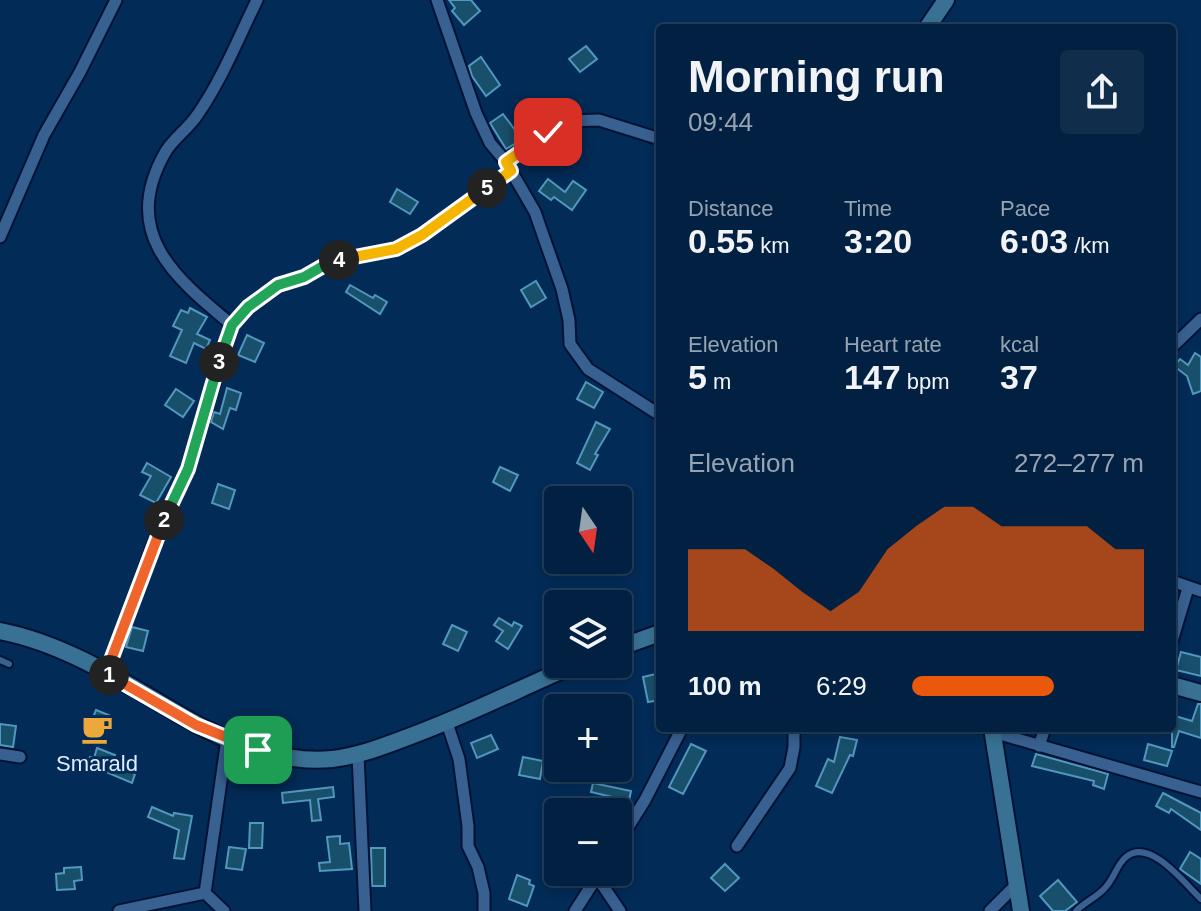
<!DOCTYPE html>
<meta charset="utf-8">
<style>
body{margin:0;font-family:Arial,sans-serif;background:#102d4c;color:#f1f3f6;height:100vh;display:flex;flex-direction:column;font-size:30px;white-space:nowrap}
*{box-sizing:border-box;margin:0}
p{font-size:26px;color:#96a3b1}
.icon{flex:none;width:44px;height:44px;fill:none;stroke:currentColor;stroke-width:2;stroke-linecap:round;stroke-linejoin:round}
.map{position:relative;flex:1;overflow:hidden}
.panel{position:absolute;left:656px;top:24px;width:520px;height:708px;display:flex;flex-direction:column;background:#022041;border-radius:8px;box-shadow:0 4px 12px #0003,0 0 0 2px #233e5a}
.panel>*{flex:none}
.needle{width:52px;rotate:167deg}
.fabs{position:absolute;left:544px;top:486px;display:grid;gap:16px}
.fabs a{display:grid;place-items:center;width:88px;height:88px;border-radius:8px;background:#022041;box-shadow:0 4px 12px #0003,0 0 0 2px #233e5a;font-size:40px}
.pin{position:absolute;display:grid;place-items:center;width:68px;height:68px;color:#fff;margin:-34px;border-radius:16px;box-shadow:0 4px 12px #0006}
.km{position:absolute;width:40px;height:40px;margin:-20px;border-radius:50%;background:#222;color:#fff;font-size:22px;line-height:40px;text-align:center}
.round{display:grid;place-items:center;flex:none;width:84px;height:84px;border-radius:8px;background:#102d4c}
.headline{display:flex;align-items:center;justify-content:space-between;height:136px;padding:0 32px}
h1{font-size:44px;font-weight:700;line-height:60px}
.figures{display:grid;grid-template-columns:repeat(3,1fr);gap:12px;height:136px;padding:8px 32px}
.figures div{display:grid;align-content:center}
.figures b{font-size:34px;font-weight:700}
.figures small{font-size:22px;font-weight:400}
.figures p{font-size:22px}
.chart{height:224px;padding:16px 32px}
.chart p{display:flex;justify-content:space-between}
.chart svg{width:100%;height:144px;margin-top:8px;fill:#ea580c;opacity:.7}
ul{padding:0 32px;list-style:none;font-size:26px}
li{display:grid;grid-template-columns:128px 96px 1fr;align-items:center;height:60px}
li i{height:20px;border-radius:10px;background:#ea580c}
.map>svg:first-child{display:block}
</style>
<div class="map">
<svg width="1201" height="911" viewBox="0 0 1201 911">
<rect width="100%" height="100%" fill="#032b57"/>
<g fill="#184f6a" stroke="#5297bd" stroke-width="2">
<polygon points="449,0 471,0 480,11 464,25 452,11 455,8"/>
<polygon points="586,46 597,59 580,72 569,59"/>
<polygon points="481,57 500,85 486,96 472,76 469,66"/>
<polygon points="503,114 515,130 536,118 541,128 506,149 490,123"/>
<polygon points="548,179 565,192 573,181 586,190 572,210 554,197 551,200 539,191"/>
<polygon points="397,189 418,202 410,214 390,202"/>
<polygon points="536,281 546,298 531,307 521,290"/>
<polygon points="350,285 373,298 375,295 387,302 380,314 346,292"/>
<polygon points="190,308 207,317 197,334 210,340 206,349 194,343 186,363 170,356 182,330 173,326 181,310 188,313"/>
<polygon points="247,335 264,343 255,362 238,355"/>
<polygon points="1195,353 1201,357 1201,391 1193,394 1187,376 1174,366 1180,359 1188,365"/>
<polygon points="586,382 603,392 594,408 577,399"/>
<polygon points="227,388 241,393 236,410 230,408 223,429 211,422 214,412 220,414"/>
<polygon points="176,389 194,401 183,417 165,405"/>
<polygon points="596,422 610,429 595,454 598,455 590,470 577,463"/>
<polygon points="147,463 171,477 156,503 140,495 151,476 142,472"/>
<polygon points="500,467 518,475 510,491 493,482"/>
<polygon points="218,484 235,490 229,509 212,503"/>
<polygon points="499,618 512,626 514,622 522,626 508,649 496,641 503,631 494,625"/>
<polygon points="452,625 467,632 458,651 443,644"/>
<polygon points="132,627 148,631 143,651 126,647"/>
<polygon points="1181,652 1201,657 1201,676 1176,670"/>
<polygon points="660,673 660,700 648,702 643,677"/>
<polygon points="1198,704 1201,704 1201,738 1179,731 1174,747 1172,747 1172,715 1192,721"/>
<polygon points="96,710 111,716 99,746 84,740"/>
<polygon points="0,724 16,726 13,747 0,745"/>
<polygon points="491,735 498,749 477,758 471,743"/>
<polygon points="840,737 857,740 853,756 850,755 832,793 816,786 828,759 834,762"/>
<polygon points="691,744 706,751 683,794 669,787"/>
<polygon points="1148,744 1172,751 1167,766 1144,760"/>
<polygon points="97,748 115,755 111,764 135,774 132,783 87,764 90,757 94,758"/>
<polygon points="1036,754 1108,774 1104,789 1093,785 1094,781 1032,766"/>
<polygon points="523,757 543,761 540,779 519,775"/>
<polygon points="593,783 631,791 629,801 591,792"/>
<polygon points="333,787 334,797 318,799 321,820 312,821 310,800 283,803 282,793"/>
<polygon points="1163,793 1201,813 1201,830 1171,809 1169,813 1156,806"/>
<polygon points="152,807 173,816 174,813 192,816 184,859 174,858 179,830 148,817"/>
<polygon points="250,823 263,823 262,848 249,848"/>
<polygon points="340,836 340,844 349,843 352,869 320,871 319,863 330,862 327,837"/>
<polygon points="229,847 246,849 242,870 226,868"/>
<polygon points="371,848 385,848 385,886 372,886"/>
<polygon points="1190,852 1201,859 1201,884 1180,869"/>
<polygon points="725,864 739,878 725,891 711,878"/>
<polygon points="81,867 82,880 74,881 75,889 57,890 56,874 64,873 64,868"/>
<polygon points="517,875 530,880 529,884 534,886 527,906 509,899"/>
<polygon points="1058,880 1077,902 1065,911 1053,911 1040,896"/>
</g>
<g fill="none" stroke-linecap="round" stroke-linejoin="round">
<defs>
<g id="lane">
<polyline points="0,660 9,664"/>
<path d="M1076,911C1085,902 1097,897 1105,888C1114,879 1117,864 1126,857C1150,837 1185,884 1201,899"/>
</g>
<g id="street">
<path d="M257,0C238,39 222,79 198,114C189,128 174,138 166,151C119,232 174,277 232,325L248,307L278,285L304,277L330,262L396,249L422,235L511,171"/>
<polyline points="437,0 476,113 490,143 506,162 535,212 544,238 562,289 569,320 570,344 588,369 660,415"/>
<polyline points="506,162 566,121 599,120 660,139"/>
<polyline points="0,237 44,135 80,72 116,0"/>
<polyline points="1172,347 1201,319"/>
<polyline points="1172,581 1201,591"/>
<polyline points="1172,641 1188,588"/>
<polyline points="106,673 156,537 188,469 232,325"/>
<polyline points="447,723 459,759 468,826 468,846 478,867 484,893 484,911"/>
<polyline points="993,732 1201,792"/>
<polyline points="1039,746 1045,728"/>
<polyline points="0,754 20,757"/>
<polyline points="358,755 365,911"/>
<polyline points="618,843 645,800 682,728"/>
<polyline points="737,846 790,768 794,747 794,728"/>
<polyline points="597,877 620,911"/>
<polyline points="119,911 205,893"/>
<polyline points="224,911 205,893 227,739"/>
<polyline points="575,911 600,872"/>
<polyline points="990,911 1016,885"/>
</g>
<g id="secondary">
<polyline points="927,28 946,0"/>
<path d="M0,631C68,644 128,685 187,719C229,743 283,764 332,759C359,756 384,746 408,737C466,716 520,688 577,664"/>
<polyline points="618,648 660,633"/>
<polyline points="1172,685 1201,693"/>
<polyline points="992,728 1021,911"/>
</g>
</defs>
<use href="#lane" stroke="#001334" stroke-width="10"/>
<use href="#street" stroke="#001334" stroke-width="15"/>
<use href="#secondary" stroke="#001334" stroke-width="20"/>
<use href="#lane" stroke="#386090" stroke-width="6"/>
<use href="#street" stroke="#386090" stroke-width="11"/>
<use href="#secondary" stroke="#387193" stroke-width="16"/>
</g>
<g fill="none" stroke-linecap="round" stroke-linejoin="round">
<defs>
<polyline id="split-1" points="109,675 196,725 258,750"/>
<polyline id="split-2" points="109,675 106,673 164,520"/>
<polyline id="split-3" points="164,520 188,469 219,362"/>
<polyline id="split-4" points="219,362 232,325 248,307 278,285 304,277 330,262 339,260"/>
<polyline id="split-5" points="339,260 396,249 422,235 487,188"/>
<polyline id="split-6" points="487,188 511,171 506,162 548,132"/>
</defs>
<use href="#split-1" stroke="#fff" stroke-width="16"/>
<use href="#split-2" stroke="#fff" stroke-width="16"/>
<use href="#split-3" stroke="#fff" stroke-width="16"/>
<use href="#split-4" stroke="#fff" stroke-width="16"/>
<use href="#split-5" stroke="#fff" stroke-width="16"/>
<use href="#split-6" stroke="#fff" stroke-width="16"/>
<use href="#split-1" stroke="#f0652b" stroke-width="10"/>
<use href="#split-2" stroke="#f0652b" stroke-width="10"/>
<use href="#split-3" stroke="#22a559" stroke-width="10"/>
<use href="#split-4" stroke="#22a559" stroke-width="10"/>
<use href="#split-5" stroke="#f5b400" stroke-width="10"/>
<use href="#split-6" stroke="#f5b400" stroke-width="10"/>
</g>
<defs>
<symbol id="cafe-bare" viewBox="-9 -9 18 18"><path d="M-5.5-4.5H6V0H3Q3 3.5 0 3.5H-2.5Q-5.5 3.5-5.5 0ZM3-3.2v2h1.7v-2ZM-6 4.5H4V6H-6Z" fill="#eda83b" stroke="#032b57" stroke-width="2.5" paint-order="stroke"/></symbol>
</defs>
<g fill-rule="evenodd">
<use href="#cafe-bare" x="75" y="707" width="44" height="44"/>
</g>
<g text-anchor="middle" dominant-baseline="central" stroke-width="6" stroke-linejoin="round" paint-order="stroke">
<g font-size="22" fill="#dfedfe" stroke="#032b57">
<text x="97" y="763">Smarald</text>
</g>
</g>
</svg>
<div class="fabs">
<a><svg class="needle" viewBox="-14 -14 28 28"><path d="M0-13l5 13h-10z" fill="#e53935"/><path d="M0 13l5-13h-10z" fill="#96a3b1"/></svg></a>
<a><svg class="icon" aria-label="layers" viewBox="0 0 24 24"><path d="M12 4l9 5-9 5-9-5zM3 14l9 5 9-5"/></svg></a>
<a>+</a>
<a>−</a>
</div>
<div class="pin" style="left:258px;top:750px;background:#1e9e55"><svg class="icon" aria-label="arrive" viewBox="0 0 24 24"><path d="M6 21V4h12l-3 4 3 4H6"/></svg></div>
<div class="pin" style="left:548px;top:132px;background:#d93025"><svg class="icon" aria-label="check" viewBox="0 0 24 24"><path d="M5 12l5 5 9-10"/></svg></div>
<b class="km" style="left:109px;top:675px">1</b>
<b class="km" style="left:164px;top:520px">2</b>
<b class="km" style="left:219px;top:362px">3</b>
<b class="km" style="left:339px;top:260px">4</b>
<b class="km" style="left:487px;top:188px">5</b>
<section class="panel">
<div class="headline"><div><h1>Morning run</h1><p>09:44</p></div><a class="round"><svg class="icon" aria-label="share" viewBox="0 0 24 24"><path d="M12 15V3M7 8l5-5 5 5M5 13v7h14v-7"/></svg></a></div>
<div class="figures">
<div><p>Distance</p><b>0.55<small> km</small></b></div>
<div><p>Time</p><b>3:20</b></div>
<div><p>Pace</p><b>6:03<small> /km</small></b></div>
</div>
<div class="figures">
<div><p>Elevation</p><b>5<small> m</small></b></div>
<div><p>Heart rate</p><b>147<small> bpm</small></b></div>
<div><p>kcal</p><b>37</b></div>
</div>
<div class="chart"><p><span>Elevation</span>272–277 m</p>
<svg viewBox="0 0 160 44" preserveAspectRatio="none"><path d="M0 44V19L10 19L20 19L30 25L40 32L50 38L60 32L70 19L80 12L90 6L100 6L110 12L120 12L130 12L140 12L150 19L160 19V44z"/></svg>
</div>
<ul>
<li><b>100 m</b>6:29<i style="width:61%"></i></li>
</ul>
</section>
</div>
